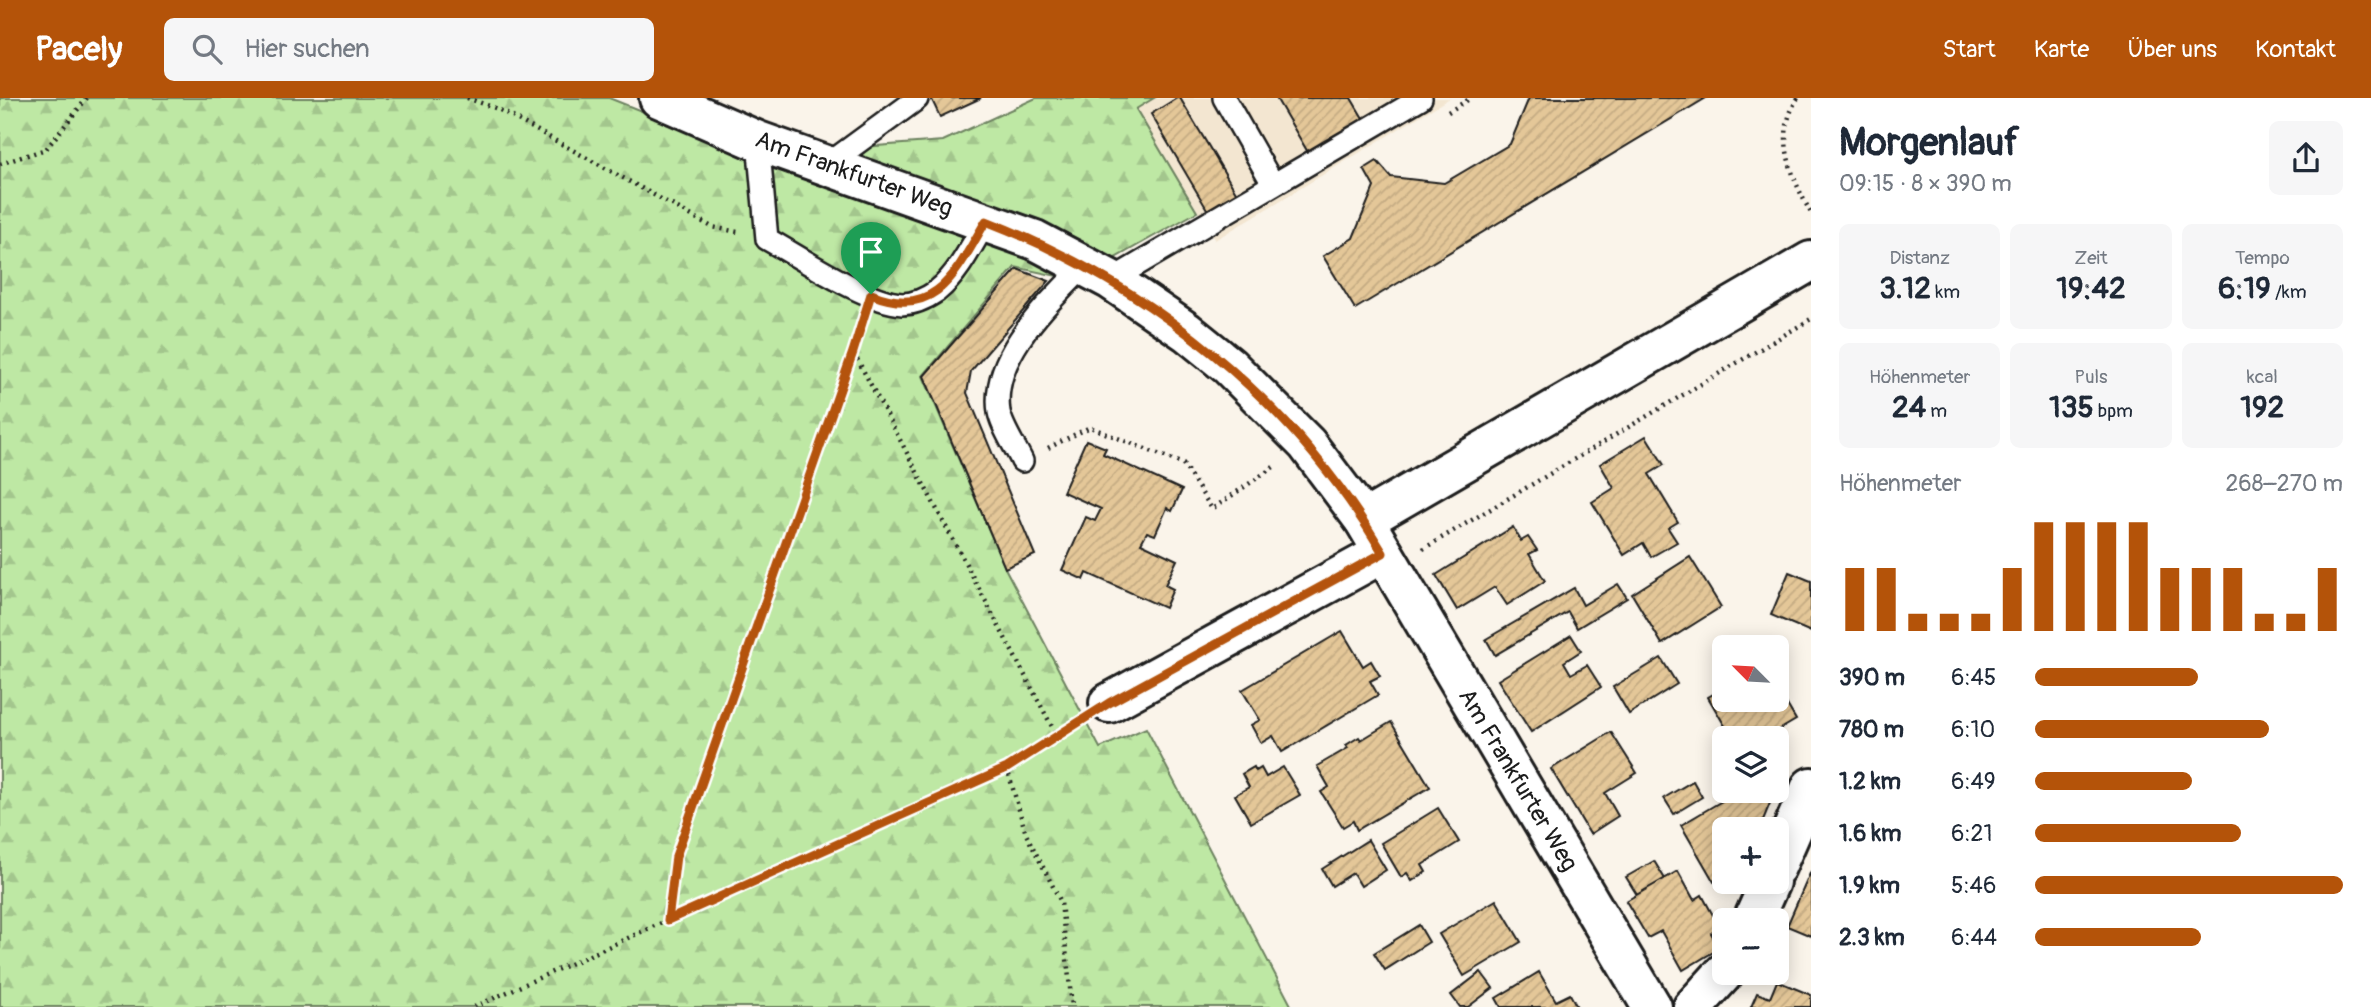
<!DOCTYPE html>
<html lang="de">
<meta charset="utf-8">
<style>
body{margin:0;font-family:Pangolin,sans-serif;background:#f6f6f7;color:#1f2937;height:100vh;display:flex;flex-direction:column;font-size:26px;white-space:nowrap}
*{box-sizing:border-box;margin:0}
p{font-size:23px;color:#747a83}
.icon{flex:none;width:38px;height:38px;fill:none;stroke:currentColor;stroke-width:2;stroke-linecap:round;stroke-linejoin:round}
.map{position:relative;flex:1;overflow:hidden}
.sheet{display:flex;flex-direction:column;background:#fff;width:560px}
.sheet>*{flex:none}
.needle{width:46px;rotate:294deg}
.tools{position:absolute;left:1712px;top:537px;display:grid;gap:14px}
.tools a{display:grid;place-items:center;width:77px;height:77px;border-radius:10px;background:#fff;box-shadow:0 4px 18px #0003;font-size:35px}
.pin{position:absolute;display:grid;place-items:center;width:60px;height:60px;color:#fff;margin:-72px -30px;border-radius:50% 50% 50% 0;rotate:-45deg;box-shadow:0 0 7px #0007}
.pin .icon{rotate:45deg}
.round{display:grid;place-items:center;flex:none;width:74px;height:74px;border-radius:10px;background:#f6f6f7}
.headline{display:flex;align-items:center;justify-content:space-between;height:119px;padding:0 28px}
h1{font-size:38px;font-weight:700;line-height:52px}
.metrics{display:grid;grid-template-columns:repeat(3,1fr);gap:10px;height:119px;padding:7px 28px}
.metrics div{display:grid;align-content:center;border-radius:10px;background:#f6f6f7;text-align:center}
.metrics b{font-size:30px;font-weight:700}
.metrics small{font-size:19px;font-weight:400}
.metrics p{font-size:19px}
.chart{height:196px;padding:14px 28px}
.chart p{display:flex;justify-content:space-between}
.chart svg{width:100%;height:126px;margin-top:7px;stroke:#b45309;stroke-width:6}
ul{padding:0 28px;list-style:none;font-size:23px}
li{display:grid;grid-template-columns:112px 84px 1fr;align-items:center;height:52px}
li i{height:18px;border-radius:9px;background:#b45309}
header{display:flex;align-items:center;gap:42px;box-sizing:border-box;height:98px;padding:0 35px;background:#b45309;color:#fff}
header strong{font-size:33px}
nav{display:flex;gap:38px;margin-inline-start:auto;font-size:24px}
.search{width:490px;height:63px;background:#f6f6f7;display:flex;align-items:center;gap:18px;box-sizing:border-box;padding:0 24px;border-radius:10px;color:#747a83;font-size:26px}
main{display:flex;flex:1;min-height:0}
.map>svg:first-child{display:block}
</style>
<header>
<strong>Pacely</strong>
<div class="search"><svg class="icon" aria-label="search" viewBox="0 0 24 24"><circle cx="10" cy="10" r="6"/><path d="M15 15l6 6"/></svg>Hier suchen</div>
<nav><a>Start</a><a>Karte</a><a>Über uns</a><a>Kontakt</a></nav>
</header>
<main>
<div class="map">
<svg width="1811" height="909" viewBox="0 0 1811 909">
<defs>
<pattern id="forest-firs" width="22" height="20" patternUnits="userSpaceOnUse" patternTransform="scale(1.75)"><rect width="22" height="20" fill="#bee8a4"/><path d="M5 1l3.5 6h-7zM16 11l3.5 6h-7z" fill="#a3c68d"/></pattern>
<pattern id="building-hatch" width="6" height="6" patternUnits="userSpaceOnUse" patternTransform="scale(1.75)"><rect width="6" height="6" fill="#e4c798"/><path d="M-1 1l2-2M0 6l6-6M5 7l2-2" fill="none" stroke="#c3aa82"/></pattern>
</defs>
<rect width="100%" height="100%" fill="#faf4ea"/>
<filter id="ink" filterUnits="userSpaceOnUse"><feTurbulence type="fractalNoise" baseFrequency=".0143" numOctaves="2"/><feDisplacementMap in="SourceGraphic" scale="14" xChannelSelector="R" yChannelSelector="G"/><feConvolveMatrix kernelMatrix="1 2 1 2 8 2 1 2 1" color-interpolation-filters="sRGB"/></filter>
<g filter="url(#ink)">
<polygon fill="#f3e6d1" points="1154,0 1450,0 1215,142 1136,11"/>
<polygon fill="url(#forest-firs)" stroke="#6d8260" stroke-width="2" points="0,0 609,0 857,99 863,49 943,43 1036,0 1154,0 1136,11 1197,114 1076,182 1015,169 923,278 1005,470 1100,650 1146,630 1292,909 0,909"/>
<g fill="url(#building-hatch)" stroke="#1c1c1c" stroke-width="2">
<polygon points="931,0 981,0 940,19"/>
<polygon points="1177,0 1180,0 1237,96 1208,113 1151,16"/>
<polygon points="1276,0 1351,0 1364,22 1309,56"/>
<polygon points="1529,0 1706,0 1355,211 1323,158 1353,140 1374,89 1364,71 1377,63 1391,79 1444,85 1510,46"/>
<polygon points="1017,171 1049,183 971,273 967,295 1035,457 1005,470 924,278"/>
<polygon points="1646,338 1664,367 1649,376 1678,424 1668,430 1677,444 1651,459 1643,445 1624,457 1592,404 1614,390 1600,366"/>
<polygon points="1086,342 1106,350 1103,356 1182,392 1172,413 1167,410 1155,437 1147,434 1141,445 1177,462 1165,487 1173,491 1165,510 1087,475 1084,482 1062,472 1086,419 1095,423 1101,411 1063,394"/>
<polygon points="1513,429 1521,443 1528,439 1537,452 1529,456 1545,483 1507,507 1495,489 1457,512 1436,477"/>
<polygon points="1690,459 1721,509 1662,546 1632,496"/>
<polygon points="1789,474 1811,483 1811,534 1771,517"/>
<polygon points="1618,486 1627,500 1577,530 1568,514 1495,557 1486,541 1574,490 1583,507"/>
<polygon points="1342,533 1363,568 1371,563 1380,578 1370,583 1378,597 1282,654 1273,638 1261,645 1251,627 1260,622 1242,592"/>
<polygon points="1571,537 1581,553 1564,564 1571,576 1587,567 1601,589 1531,634 1498,582"/>
<polygon points="1661,560 1677,586 1629,616 1613,589"/>
<polygon points="1776,588 1796,622 1765,640 1732,640 1708,599 1724,590 1724,602 1776,602"/>
<polygon points="1391,624 1430,689 1357,732 1353,723 1343,729 1321,694 1329,689 1317,668 1348,650 1346,647 1359,639 1361,642"/>
<polygon points="1611,634 1637,675 1605,695 1618,718 1590,736 1551,671"/>
<polygon points="1254,669 1256,673 1261,670 1266,679 1283,669 1300,697 1251,725 1235,697 1249,689 1242,676"/>
<polygon points="1693,683 1702,699 1674,716 1664,700"/>
<polygon points="1739,693 1775,693 1759,732 1724,732 1724,779 1714,784 1681,727"/>
<polygon points="1438,710 1459,744 1422,767 1426,774 1412,783 1407,775 1401,779 1381,745"/>
<polygon points="1368,742 1386,772 1361,788 1353,775 1332,788 1322,771"/>
<polygon points="1654,763 1665,781 1637,797 1626,779"/>
<polygon points="1678,773 1694,802 1702,797 1720,830 1711,835 1720,850 1683,872 1661,833 1648,840 1626,803"/>
<polygon points="1811,773 1811,838 1787,828"/>
<polygon points="1496,802 1521,844 1464,878 1439,836"/>
<polygon points="1419,827 1429,844 1385,872 1374,855"/>
<polygon points="1481,874 1493,890 1468,909 1460,909 1451,897"/>
<polygon points="1539,874 1556,903 1570,896 1577,909 1501,909 1496,900"/>
<polygon points="1777,883 1811,897 1811,909 1751,909 1757,895 1770,900"/>
</g>
<g fill="none" stroke-linecap="round" stroke-linejoin="round">
<defs>
<g id="lane">
<polyline points="1224,0 1273,86"/>
<path d="M758,43L767,141C800,159 866,204 902,206C914,206 927,200 937,193C959,175 972,147 986,123"/>
<polyline points="827,67 917,1"/>
<polyline points="1111,182 1421,0"/>
<path d="M1022,363C1015,348 1002,330 999,314C990,257 1051,203 1085,167"/>
</g>
<g id="street">
<polyline points="659,0 758,43 1035,142 1111,182 1187,234 1229,268 1307,346 1364,422 1652,909"/>
<polyline points="1364,422 1811,163"/>
<polyline points="1109,605 1383,455"/>
<polyline points="1776,769 1811,689"/>
<polyline points="1753,822 1770,784"/>
<polyline points="1693,909 1724,875"/>
</g>
</defs>
<use href="#lane" stroke="#1c1c1c" stroke-width="26"/>
<use href="#street" stroke="#1c1c1c" stroke-width="44"/>
<g stroke="#1c1c1c" stroke-width="4.5" stroke-dasharray="2 5" stroke-linecap="butt">
<polyline points="467,0 498,11 712,129 738,134"/>
<path d="M1798,0C1773,37 1792,81 1811,115"/>
<polyline points="1448,14 1471,0"/>
<polyline points="0,66 46,51 87,0"/>
<polyline points="854,255 1057,638"/>
<polyline points="1048,350 1090,329 1183,366 1212,411 1275,368"/>
<polyline points="1423,451 1811,221"/>
<polyline points="1007,670 1026,736 1061,804 1072,909"/>
<polyline points="669,821 676,758 862,225"/>
<polyline points="474,909 1007,670 1077,625"/>
</g>
<use href="#lane" stroke="#fff" stroke-width="21"/>
<use href="#street" stroke="#fff" stroke-width="38"/>
</g>
</g>
<g fill="none" stroke-linecap="round" stroke-linejoin="round" filter="url(#ink)">
<defs>
<path id="route" d="M986,123C1151,187 1293,302 1383,455L1109,605L1007,670L668,822L676,758L853,254L871,196C937,223 957,172 986,123Z"/>
</defs>
<use href="#route" stroke="#fff" stroke-width="14"/>
<use href="#route" stroke="#b45309" stroke-width="9"/>
</g>
<g text-anchor="middle" dominant-baseline="central" stroke-width="7" stroke-linejoin="round" paint-order="stroke">
<g font-size="24" fill="#1c1c1c" stroke="#fff">
<text transform="translate(854 76) rotate(20)">Am Frankfurter Weg</text>
<text transform="translate(1518 682) rotate(59)">Am Frankfurter Weg</text>
</g>
</g>
</svg>
<div class="tools">
<a><svg class="needle" viewBox="-14 -14 28 28"><path d="M0-13l5 13h-10z" fill="#e53935"/><path d="M0 13l5-13h-10z" fill="#747a83"/></svg></a>
<a><svg class="icon" aria-label="layers" viewBox="0 0 24 24"><path d="M12 4l9 5-9 5-9-5zM3 14l9 5 9-5"/></svg></a>
<a>+</a>
<a>−</a>
</div>
<div class="pin" style="left:871px;top:196px;background:#1e9e55"><svg class="icon" aria-label="arrive" viewBox="0 0 24 24"><path d="M6 21V4h12l-3 4 3 4H6"/></svg></div>
</div>
<section class="sheet">
<div class="headline"><div><h1>Morgenlauf</h1><p>09:15 · 8 × 390 m</p></div><a class="round"><svg class="icon" aria-label="share" viewBox="0 0 24 24"><path d="M12 15V3M7 8l5-5 5 5M5 13v7h14v-7"/></svg></a></div>
<div class="metrics">
<div><p>Distanz</p><b>3.12<small> km</small></b></div>
<div><p>Zeit</p><b>19:42</b></div>
<div><p>Tempo</p><b>6:19<small> /km</small></b></div>
</div>
<div class="metrics">
<div><p>Höhenmeter</p><b>24<small> m</small></b></div>
<div><p>Puls</p><b>135<small> bpm</small></b></div>
<div><p>kcal</p><b>192</b></div>
</div>
<div class="chart"><p><span>Höhenmeter</span>268–270 m</p>
<svg viewBox="0 0 160 44" preserveAspectRatio="none"><path d="M5 44V22M15 44V22M25 44V38M35 44V38M45 44V38M55 44V22M65 44V6M75 44V6M85 44V6M95 44V6M105 44V22M115 44V22M125 44V22M135 44V38M145 44V38M155 44V22"/></svg>
</div>
<ul>
<li><b>390 m</b>6:45<i style="width:53%"></i></li>
<li><b>780 m</b>6:10<i style="width:76%"></i></li>
<li><b>1.2 km</b>6:49<i style="width:51%"></i></li>
<li><b>1.6 km</b>6:21<i style="width:67%"></i></li>
<li><b>1.9 km</b>5:46<i style="width:100%"></i></li>
<li><b>2.3 km</b>6:44<i style="width:54%"></i></li>
</ul>
</section>
</main>
